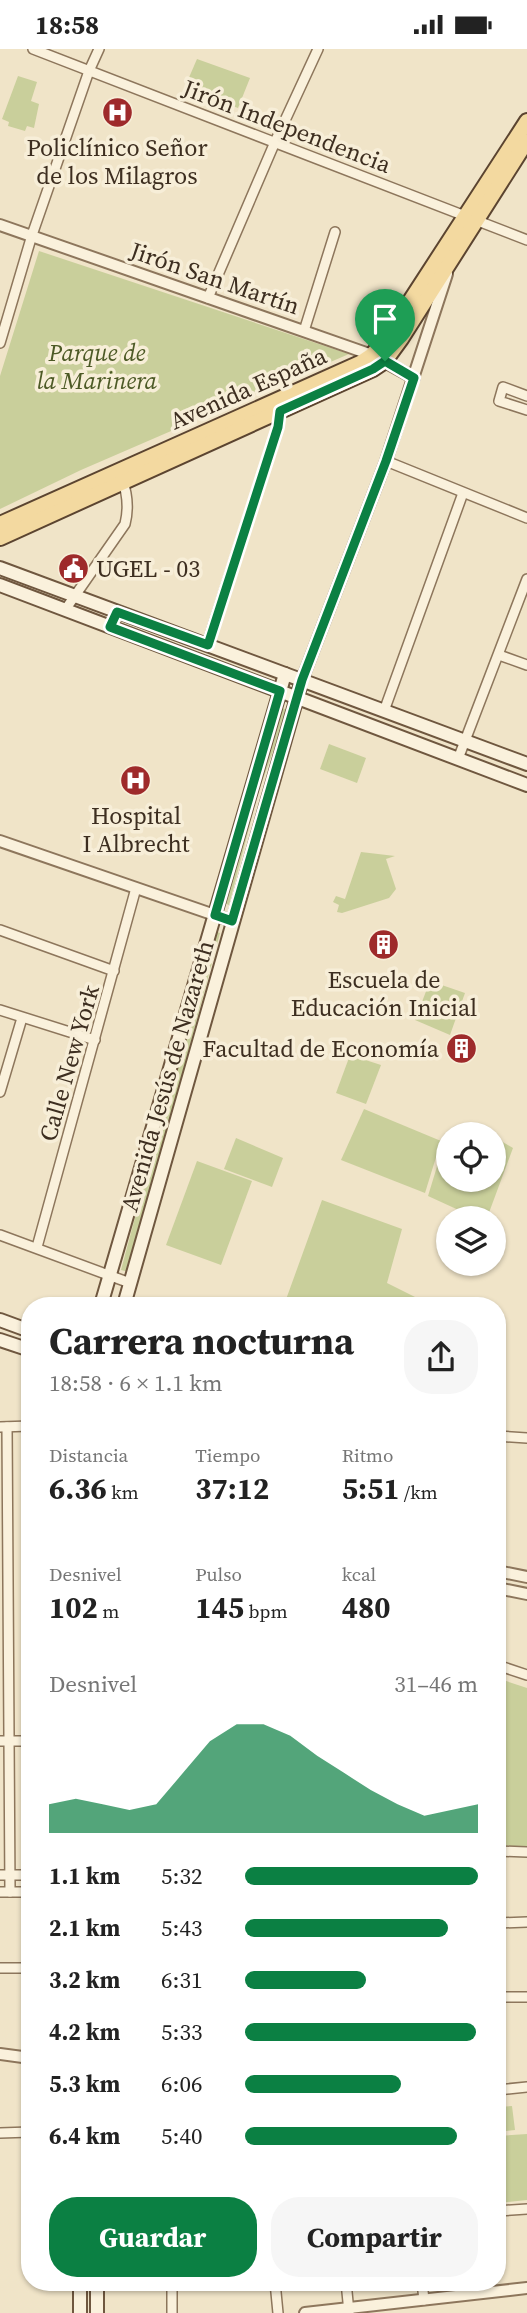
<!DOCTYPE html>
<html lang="es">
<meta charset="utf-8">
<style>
body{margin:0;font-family:"Source Serif 4",serif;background:#f6f6f6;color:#222;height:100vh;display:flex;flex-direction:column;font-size:26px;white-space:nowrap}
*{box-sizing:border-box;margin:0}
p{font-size:23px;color:#767676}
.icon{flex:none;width:38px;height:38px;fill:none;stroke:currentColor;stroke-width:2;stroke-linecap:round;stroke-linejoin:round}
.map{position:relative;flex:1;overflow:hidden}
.sheet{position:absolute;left:21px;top:1248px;width:485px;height:994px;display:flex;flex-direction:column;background:#fff;border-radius:28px;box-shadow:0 2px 5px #0004}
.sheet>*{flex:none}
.tools{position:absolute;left:436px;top:1073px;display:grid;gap:14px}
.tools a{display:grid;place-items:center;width:70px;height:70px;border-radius:50%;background:#fff;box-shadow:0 2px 5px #0004;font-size:35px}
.pin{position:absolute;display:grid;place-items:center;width:60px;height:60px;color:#fff;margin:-72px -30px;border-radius:50% 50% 50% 0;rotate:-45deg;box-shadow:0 0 7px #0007}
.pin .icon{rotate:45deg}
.round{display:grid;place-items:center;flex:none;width:74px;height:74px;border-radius:28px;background:#f6f6f6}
.head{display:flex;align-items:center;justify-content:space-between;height:119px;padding:0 28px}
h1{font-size:38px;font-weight:700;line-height:52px}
.stats{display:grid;grid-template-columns:repeat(3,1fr);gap:10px;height:119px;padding:7px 28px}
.stats div{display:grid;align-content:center}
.stats b{font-size:30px;font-weight:700}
.stats small{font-size:19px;font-weight:400}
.stats p{font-size:19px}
.chart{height:196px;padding:14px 28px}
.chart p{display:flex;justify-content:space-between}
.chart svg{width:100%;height:126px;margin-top:7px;fill:#0b8043;opacity:.7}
.button{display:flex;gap:14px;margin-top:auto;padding:14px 28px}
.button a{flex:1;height:80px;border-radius:28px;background:#0b8043;color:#fff;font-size:28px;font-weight:700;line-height:80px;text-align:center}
.button a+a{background:#f6f6f6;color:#222}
ul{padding:0 28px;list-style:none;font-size:23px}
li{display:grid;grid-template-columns:112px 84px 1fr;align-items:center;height:52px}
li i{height:18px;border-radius:9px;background:#0b8043}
.status{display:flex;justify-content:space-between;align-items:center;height:49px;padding:0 35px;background:#fff;direction:ltr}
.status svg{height:19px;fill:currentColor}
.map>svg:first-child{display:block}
</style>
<div class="status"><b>18:58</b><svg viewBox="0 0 49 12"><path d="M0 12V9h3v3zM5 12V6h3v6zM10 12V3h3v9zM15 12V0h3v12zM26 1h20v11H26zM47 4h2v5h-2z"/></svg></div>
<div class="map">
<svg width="527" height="2264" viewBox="0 0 527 2264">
<rect width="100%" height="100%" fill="#f0e4c8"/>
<g fill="#c9cf9b">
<polygon points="197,10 250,29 238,59 184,40"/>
<polygon points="18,27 37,33 31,52 39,55 34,79 27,77 25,82 8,77 9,73 2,70"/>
<polygon points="39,202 349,305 81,421 0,460 0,327"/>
<polygon points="282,659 288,661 258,744 252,742"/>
<polygon points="329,695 366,709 357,734 320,720"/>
<polygon points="248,757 254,760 229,856 221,853"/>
<polygon points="361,803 395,807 386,810 396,840 389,849 342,864 337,863 339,856 333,853 336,847 345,850"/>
<polygon points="212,881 220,884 129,1223 121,1221"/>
<polygon points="430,932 465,944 450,986 415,971"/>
<polygon points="350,1006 381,1016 366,1055 336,1044"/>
<polygon points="364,1060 441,1092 425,1144 341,1111"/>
<polygon points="494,1088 513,1099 487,1169 476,1169 428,1147 439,1111 448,1104 448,1130 494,1130"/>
<polygon points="236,1089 283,1109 272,1138 224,1120"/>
<polygon points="197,1112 252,1132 221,1216 166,1196"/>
<polygon points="322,1151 402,1180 387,1234 431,1256 284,1256"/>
<polygon points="497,1629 527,1639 527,1798 497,1796"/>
<polygon points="512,2057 515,2081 497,2083 497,2058"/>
<polygon points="527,2085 527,2151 497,2154 497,2087"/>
</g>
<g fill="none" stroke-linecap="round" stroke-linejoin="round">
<defs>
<g id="minor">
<polyline points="33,0 527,191"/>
<polyline points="208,249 275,93 318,0"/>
<polyline points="304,282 335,183"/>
<polyline points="0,294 32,186 89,22 99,0"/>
<polyline points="527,347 503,338 499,352 527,361"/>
<polyline points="386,412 527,469"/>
<path d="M65,561L125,475C129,459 128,446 122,430"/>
<polyline points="207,596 278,378 280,362"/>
<polyline points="499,606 527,616"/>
<polyline points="384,662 463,444"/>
<polyline points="458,710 527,530"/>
<polyline points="0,881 114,922"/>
<polyline points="0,961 95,991"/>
<polyline points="0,1043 22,969"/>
<polyline points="0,1186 130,1234"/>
<polyline points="37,1198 136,839"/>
<polyline points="0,1378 30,1377"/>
<polyline points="7,1378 10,1843"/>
<polyline points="497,1387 527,1389"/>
<polyline points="497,1616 527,1626"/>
<polyline points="0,1692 30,1692"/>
<polyline points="497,1802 527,1803"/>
<polyline points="0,1826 30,1826"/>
<polyline points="0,1843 30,1843"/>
<polyline points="497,1874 527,1873"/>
<polyline points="0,1919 30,1919"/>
<polyline points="497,1948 527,1948"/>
<polyline points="497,2041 527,2038"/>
<polyline points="0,2084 30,2083"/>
<polyline points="497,2162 527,2160"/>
<polyline points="172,2233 172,2264"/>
<polyline points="275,2233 278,2264"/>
<polyline points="346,2233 349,2263"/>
<polyline points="422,2233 424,2251"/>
</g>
<g id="tertiary">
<polyline points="0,176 372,306 414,329"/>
<polyline points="302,631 386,412 447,225"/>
<polyline points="0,792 232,872"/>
<polyline points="497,1522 527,1528"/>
<polyline points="497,1539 527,1545"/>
<polyline points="0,2005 30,2009"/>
<polyline points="305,2264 527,2239"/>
</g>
<g id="secondary">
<polyline points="0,519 527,715"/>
<polyline points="0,536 527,736"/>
<polyline points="101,1256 285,625"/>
<polyline points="124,1256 302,631"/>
<polyline points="0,1271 30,1282"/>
<polyline points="0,1291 30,1301"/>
<polyline points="80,2264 80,2233"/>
<polyline points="97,2264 97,2233"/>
</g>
<g id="primary">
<polyline points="0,475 360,314 372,306 390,283 527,72"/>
<polyline points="0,489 373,320 385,312 401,290 527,92"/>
</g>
</defs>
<use href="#minor" stroke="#8d765c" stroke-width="12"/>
<use href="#tertiary" stroke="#8d765c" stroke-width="14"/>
<use href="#secondary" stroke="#6f573f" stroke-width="16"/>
<use href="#primary" stroke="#5b4430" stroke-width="18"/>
<use href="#minor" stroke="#faf1dc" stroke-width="9"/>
<use href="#tertiary" stroke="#faf1dc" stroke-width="10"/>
<use href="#secondary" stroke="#faf1dc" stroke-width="12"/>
<use href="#primary" stroke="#f3d9a0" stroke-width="14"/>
</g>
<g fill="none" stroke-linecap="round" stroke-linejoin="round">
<defs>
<polygon id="route" points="385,312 414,329 386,412 302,631 232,872 215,866 280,642 110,578 117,563 208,596 278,378 280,362 373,320"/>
</defs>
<use href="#route" stroke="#fff" stroke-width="14"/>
<use href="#route" stroke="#0b8043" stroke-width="9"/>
</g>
<defs>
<symbol id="hospital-disc" viewBox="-11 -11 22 22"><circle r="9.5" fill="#9e2a2b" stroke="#f7eed8"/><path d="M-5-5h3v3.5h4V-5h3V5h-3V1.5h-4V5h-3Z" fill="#fff"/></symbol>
<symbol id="civic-disc" viewBox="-11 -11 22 22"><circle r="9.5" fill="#9e2a2b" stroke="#f7eed8"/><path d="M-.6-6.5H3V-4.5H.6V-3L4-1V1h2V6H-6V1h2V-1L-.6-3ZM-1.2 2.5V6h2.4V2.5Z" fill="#fff"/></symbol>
<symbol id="building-disc" viewBox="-11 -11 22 22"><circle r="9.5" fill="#9e2a2b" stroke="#f7eed8"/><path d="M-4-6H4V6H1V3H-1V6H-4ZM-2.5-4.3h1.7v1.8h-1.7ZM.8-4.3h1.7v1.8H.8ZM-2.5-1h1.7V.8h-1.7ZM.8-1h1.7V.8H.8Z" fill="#fff"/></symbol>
</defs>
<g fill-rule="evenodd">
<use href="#hospital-disc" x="100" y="46" width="35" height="35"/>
<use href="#civic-disc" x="56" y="502" width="35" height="35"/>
<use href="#hospital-disc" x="118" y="714" width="35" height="35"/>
<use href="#building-disc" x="366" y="878" width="35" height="35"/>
<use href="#building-disc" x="444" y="982" width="35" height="35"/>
</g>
<g text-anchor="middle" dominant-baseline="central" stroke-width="7" stroke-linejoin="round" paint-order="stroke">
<g font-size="24" fill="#3d2e20" stroke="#f7eed8">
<text transform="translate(287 77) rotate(21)">Jirón Independencia</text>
<text transform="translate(215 229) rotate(19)">Jirón San Martín</text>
<text transform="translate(248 339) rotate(-24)">Avenida España</text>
<text transform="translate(69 1014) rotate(-74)">Calle New York</text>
<text transform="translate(167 1027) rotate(-74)">Avenida Jesús de Nazareth</text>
</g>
<g font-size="24" fill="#3d2e20" stroke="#f7eed8">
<text x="117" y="98">Policlínico Señor<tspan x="117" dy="28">de los Milagros</tspan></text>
<text x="96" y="519" text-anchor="start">UGEL - 03</text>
<text x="136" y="766">Hospital<tspan x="136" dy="28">I Albrecht</tspan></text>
<text x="384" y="930">Escuela de<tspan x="384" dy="28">Educación Inicial</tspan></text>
<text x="439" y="999" text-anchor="end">Facultad de Economía</text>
</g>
<g font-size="24" font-style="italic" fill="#4d5a26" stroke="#f7eed8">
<text x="97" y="303">Parque de<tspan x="97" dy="28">la Marinera</tspan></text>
</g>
</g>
</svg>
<div class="tools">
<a><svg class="icon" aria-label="locate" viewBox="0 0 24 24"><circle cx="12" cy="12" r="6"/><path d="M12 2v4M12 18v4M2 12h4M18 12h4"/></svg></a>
<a><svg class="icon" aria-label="layers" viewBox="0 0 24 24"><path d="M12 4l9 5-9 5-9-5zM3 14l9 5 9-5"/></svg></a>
</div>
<div class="pin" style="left:385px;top:312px;background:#1e9e55"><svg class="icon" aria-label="arrive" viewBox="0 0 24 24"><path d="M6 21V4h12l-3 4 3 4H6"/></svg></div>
<section class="sheet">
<div class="head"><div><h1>Carrera nocturna</h1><p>18:58 · 6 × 1.1 km</p></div><a class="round"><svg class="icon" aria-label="share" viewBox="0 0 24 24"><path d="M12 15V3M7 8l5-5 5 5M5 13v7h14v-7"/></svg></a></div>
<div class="stats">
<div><p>Distancia</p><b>6.36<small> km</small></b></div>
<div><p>Tiempo</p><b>37:12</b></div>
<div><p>Ritmo</p><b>5:51<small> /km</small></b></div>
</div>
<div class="stats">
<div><p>Desnivel</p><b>102<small> m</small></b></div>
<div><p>Pulso</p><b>145<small> bpm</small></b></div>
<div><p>kcal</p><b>480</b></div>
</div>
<div class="chart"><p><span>Desnivel</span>31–46 m</p>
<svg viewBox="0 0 160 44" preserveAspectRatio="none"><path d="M0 44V34L10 32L20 34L30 36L40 34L50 23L60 12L70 6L80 6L90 10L100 17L110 23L120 29L130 34L140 38L150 36L160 34V44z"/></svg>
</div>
<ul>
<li><b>1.1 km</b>5:32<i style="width:100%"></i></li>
<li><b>2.1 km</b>5:43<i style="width:87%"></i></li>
<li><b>3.2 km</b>6:31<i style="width:52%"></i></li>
<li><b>4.2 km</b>5:33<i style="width:99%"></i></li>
<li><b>5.3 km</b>6:06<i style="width:67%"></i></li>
<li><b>6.4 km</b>5:40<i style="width:91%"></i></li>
</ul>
<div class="button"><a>Guardar</a><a>Compartir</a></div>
</section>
</div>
